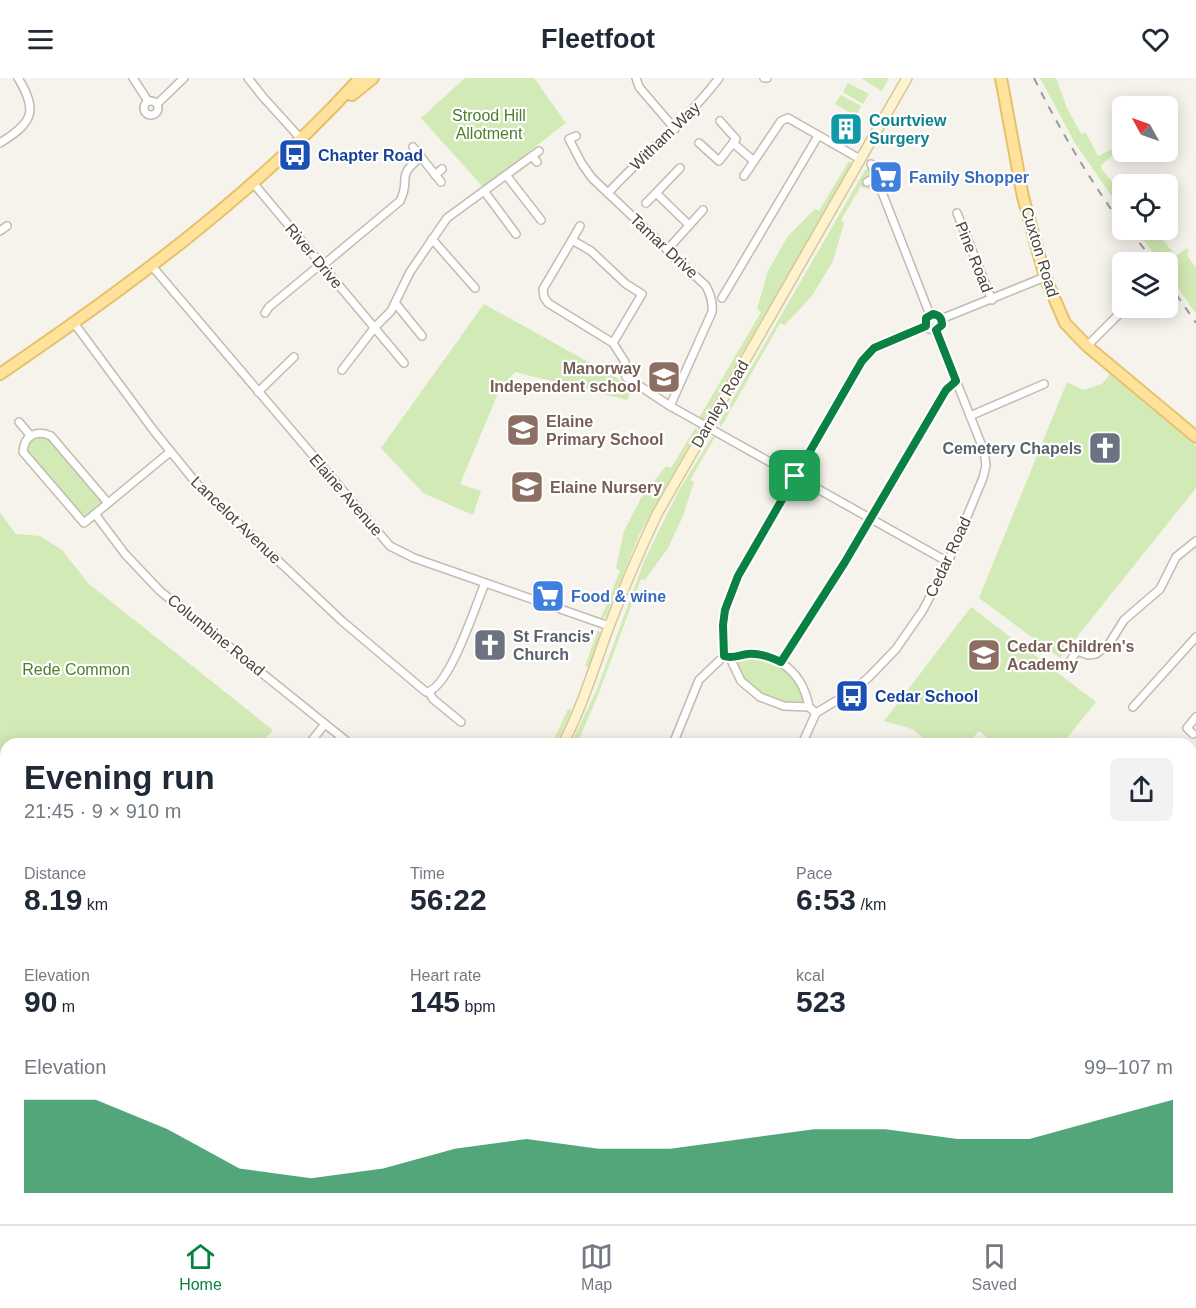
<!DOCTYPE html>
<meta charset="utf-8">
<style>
body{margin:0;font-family:Helvetica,sans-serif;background:#f2f2f3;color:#1f2937;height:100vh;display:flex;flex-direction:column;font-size:22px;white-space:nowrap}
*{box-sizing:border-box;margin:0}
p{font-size:20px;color:#747a83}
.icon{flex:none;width:33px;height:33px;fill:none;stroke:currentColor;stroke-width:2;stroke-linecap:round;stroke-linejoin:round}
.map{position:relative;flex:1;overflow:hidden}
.side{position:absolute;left:0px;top:660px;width:1197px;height:486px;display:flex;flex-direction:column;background:#fff;border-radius:18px 18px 0 0;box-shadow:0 3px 15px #0003}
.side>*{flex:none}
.needle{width:39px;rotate:310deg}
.controls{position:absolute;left:1112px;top:18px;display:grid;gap:12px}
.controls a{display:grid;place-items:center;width:66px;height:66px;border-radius:9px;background:#fff;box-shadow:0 3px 15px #0003;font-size:30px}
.pin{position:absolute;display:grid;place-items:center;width:51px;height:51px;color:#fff;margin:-26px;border-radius:12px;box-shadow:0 3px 9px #0006}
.round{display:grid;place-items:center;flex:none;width:63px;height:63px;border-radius:9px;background:#f2f2f3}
.summary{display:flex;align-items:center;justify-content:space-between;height:102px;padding:0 24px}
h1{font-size:33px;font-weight:600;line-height:45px}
.metrics{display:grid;grid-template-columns:repeat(3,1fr);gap:9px;height:102px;padding:6px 24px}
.metrics div{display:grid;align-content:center}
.metrics b{font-size:30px;font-weight:600}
.metrics small{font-size:16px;font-weight:400}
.metrics p{font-size:16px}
.chart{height:168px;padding:12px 24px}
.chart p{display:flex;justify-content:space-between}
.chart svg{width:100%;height:108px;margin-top:6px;fill:#0b8043;opacity:.7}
header{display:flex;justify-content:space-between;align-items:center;height:78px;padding:0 24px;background:#fff;font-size:27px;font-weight:600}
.menu{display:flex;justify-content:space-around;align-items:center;height:84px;border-top:2px solid #e0e1e3;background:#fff;font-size:16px;color:#747a83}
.menu a{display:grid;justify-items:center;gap:3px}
.menu .active{color:#0b8043}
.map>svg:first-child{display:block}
</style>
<header><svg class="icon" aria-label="menu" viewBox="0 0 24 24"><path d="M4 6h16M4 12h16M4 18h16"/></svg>Fleetfoot<svg class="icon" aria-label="heart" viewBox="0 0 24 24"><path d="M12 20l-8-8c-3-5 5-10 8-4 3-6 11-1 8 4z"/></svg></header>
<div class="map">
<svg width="1196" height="1146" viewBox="0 0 1196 1146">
<rect width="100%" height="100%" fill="#f6f3ec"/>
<g fill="#d2eab5">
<polygon points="465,0 534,0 566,45 483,109 421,40"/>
<polygon points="861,0 889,0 882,13"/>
<polygon points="1040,0 1056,0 1067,30 1081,56 1086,55 1098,78 1122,66 1122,70 1101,87 1102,91 1122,116 1122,133 1075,65"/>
<polygon points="848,5 869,16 863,26 843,14"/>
<polygon points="841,17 861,28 856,38 835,26"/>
<polygon points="849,83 852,86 703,342 699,340 761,234 757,231 768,193 788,158 815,131 819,133"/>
<polygon points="868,91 871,98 866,103 867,107 874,107 876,113 860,109 858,113 841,142 844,145 833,183 812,218 785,247 780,245 721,349 719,345 865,92"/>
<polygon points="1136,152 1155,152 1176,178 1187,170 1189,172 1187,177 1196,190 1196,236 1167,194 1167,184 1160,184"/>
<polygon points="484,226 633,309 627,322 515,294 499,313 460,406 481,413 473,437 423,415 381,370"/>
<polygon points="1110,296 1196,368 1196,410 1060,580 979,520 1067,304 1083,312 1102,306"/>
<polygon points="696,349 697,353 639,457 607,536 603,541 601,540 620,493 616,490 624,453 641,420 666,388 671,390"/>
<path d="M42,358L48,360L98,420L100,419L104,426L83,441L27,374C26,363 32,359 42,358Z"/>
<polygon points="712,359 715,359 690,402 694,404 683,438 668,470 645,502 641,501 598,617 577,666 571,666 597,611 645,481 679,412"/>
<polygon points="0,435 16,456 40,458 62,472 89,506 273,652 260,666 6,666 6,763 0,759"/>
<polygon points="971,529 1096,624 1062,666 995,666 979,653 967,666 931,666 912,651 884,643"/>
<polygon points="598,552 601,556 589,589 585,588"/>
<path d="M740,580C778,579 795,591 805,627C769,626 751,615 733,583Z"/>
<polygon points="568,631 572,632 556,666 552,666"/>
<polygon points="0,897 6,901 6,938 0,945"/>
<polygon points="1011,1140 1048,1140 1044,1146 1007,1146"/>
</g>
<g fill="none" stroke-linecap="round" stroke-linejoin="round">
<defs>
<g id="street">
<polyline points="133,0 148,23"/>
<polyline points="248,0 263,19 301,61"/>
<polyline points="636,0 639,9 675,51"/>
<polyline points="764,0 767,0"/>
<circle cx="151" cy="30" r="7"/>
<polyline points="157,26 184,0"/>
<path d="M576,58L569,61L582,86L592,100L706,208C711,217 713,224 712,234L670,328"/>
<path d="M0,65C32,45 39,34 18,0"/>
<polyline points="699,65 719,83 736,61 720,43"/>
<polyline points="733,65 754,83"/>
<polyline points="413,69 421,79"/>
<polyline points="532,78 539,73"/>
<polyline points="871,86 930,237"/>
<polyline points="680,90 656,115 689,147"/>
<polyline points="435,97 442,91"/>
<polyline points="506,97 541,142"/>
<polyline points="744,98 781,43 788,40 860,81"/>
<polyline points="867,104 876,99"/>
<polyline points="254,106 404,285"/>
<polyline points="484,113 516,156"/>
<path d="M608,115C645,75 686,43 719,0"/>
<polyline points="646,125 656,115"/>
<polyline points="957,135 992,222"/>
<polyline points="0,153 7,148"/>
<polyline points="432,161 475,210"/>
<polyline points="572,162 580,148"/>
<polyline points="667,172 703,132"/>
<polyline points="151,187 390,468 414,480 609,548"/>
<path d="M322,188L400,123C412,100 394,100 421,79L441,104"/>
<polyline points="722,220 818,58"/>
<polyline points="396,226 422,258"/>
<polyline points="265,235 269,229 321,186"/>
<circle cx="934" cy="244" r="8"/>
<polyline points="941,241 1045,199"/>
<path d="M74,245L154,353L197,406L342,543L426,614C449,612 476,526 485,505"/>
<polyline points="613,265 642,216 626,206 591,173 572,162 543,211 544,219 548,225 613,265 625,284 626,299 670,328 948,484"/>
<polyline points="1087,268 1125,230"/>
<polyline points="342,292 375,249 391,233 410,194 447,140 532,78 537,84"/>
<polyline points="258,314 294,279"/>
<polyline points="970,338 1044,306"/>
<polyline points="19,344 30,357"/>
<path d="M108,425L51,358C36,351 24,358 23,374L84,445L170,374"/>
<polyline points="95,436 125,476 160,513 350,666"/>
<polyline points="724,578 730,580 741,603 760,619 784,628 809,629 816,635"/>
<path d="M730,580C768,568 802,589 809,629"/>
<polyline points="781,584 845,484 946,312 956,303"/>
<polyline points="1066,589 1077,573 1088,577 1096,576 1109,566 1124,542 1160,511 1176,479 1196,463"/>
<polyline points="429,614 433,621 461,644"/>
<polyline points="1133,629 1196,559"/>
<polyline points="1193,656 1187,650 1196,639"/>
<polyline points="309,666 325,646"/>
<polyline points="673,666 699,602 724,578 725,570 723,547 725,532 738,498 862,283 874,270 926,248"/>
<polyline points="802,666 816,635 854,612 869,599 896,571 923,532 948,484 983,400 986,387 984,373 936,252"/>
<polyline points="1191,730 1196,724"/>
<polyline points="1191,788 1196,782"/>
<polyline points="0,813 6,816"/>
<polyline points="1191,893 1196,881"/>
<polyline points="1191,911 1196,913"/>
<polyline points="1191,1017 1196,1014"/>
<polyline points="1191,1053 1196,1064"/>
<polyline points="1191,1115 1193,1112 1196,1095"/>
<polyline points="156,1140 163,1146"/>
<polyline points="275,1140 282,1146"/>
<polyline points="322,1140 327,1146"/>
<polyline points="618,1140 628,1146"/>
<polyline points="919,1140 922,1146"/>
<polyline points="53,1146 62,1140"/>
<polyline points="590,1146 593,1140"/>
<polyline points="763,1146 770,1140"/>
<polyline points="955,1146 958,1140"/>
<polyline points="1166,1146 1170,1140"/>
</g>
<g id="secondary">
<path d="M563,666C583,627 595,586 610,546C624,509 640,472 657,436L907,0"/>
<polyline points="0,1046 6,1040"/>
</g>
<g id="primary">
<polyline points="1001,0 1023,119 1045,199 1065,245 1087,268 1196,359"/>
<polyline points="352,17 373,0"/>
<path d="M0,296C129,208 255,116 360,0"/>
</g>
</defs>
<use href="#street" stroke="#c2bbae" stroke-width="10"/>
<use href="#secondary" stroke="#d6c79b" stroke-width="12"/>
<use href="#primary" stroke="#e6c16a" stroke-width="14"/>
<use href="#street" stroke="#fff" stroke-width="7"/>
<use href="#secondary" stroke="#fff3cd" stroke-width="9"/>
<use href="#primary" stroke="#ffe39c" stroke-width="10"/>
<g stroke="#9a9a9a" stroke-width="2" stroke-dasharray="8 8" stroke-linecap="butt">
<path d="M1034,0C1059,51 1089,100 1122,147"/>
<polyline points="1130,152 1154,184"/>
<polyline points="1167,203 1196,245"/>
</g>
</g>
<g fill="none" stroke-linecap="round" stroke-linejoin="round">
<defs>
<path id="route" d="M933,236C939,237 942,240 942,247L936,252L956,303L946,312L845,484L781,584C770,579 760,575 748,576C739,577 732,581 724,578L723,547L725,532L738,498L862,283L874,270L926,248V240Z"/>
</defs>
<use href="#route" stroke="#fff" stroke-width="12"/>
<use href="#route" stroke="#0b8043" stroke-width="8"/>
</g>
<defs>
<symbol id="building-square" viewBox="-11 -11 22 22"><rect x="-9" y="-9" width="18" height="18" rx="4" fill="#0f9aa8" stroke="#fff"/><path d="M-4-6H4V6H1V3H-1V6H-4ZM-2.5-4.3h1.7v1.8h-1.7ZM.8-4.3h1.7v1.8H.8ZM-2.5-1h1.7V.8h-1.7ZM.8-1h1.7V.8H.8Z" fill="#fff"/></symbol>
<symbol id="bus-square" viewBox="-11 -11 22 22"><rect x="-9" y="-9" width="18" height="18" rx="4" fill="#1a4fb4" stroke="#fff"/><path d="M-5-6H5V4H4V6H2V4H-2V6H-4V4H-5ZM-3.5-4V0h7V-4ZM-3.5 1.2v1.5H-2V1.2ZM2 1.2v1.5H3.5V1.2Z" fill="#fff"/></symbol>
<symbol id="supermarket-square" viewBox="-11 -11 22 22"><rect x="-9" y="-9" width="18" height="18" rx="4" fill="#3f7fe0" stroke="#fff"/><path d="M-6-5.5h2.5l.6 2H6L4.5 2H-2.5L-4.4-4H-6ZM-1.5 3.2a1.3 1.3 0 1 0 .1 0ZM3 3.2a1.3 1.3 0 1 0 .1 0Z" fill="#fff"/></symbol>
<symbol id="school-square" viewBox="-11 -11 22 22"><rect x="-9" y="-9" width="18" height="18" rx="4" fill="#8d6e63" stroke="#fff"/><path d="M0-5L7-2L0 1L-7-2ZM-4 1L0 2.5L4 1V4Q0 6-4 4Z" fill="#fff"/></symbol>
<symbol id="church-square" viewBox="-11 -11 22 22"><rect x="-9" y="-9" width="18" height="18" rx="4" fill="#6b7280" stroke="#fff"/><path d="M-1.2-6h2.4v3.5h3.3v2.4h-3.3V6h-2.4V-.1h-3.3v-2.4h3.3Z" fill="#fff"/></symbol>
</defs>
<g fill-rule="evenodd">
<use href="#building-square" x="827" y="32" width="38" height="38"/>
<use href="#bus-square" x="276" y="58" width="38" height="38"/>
<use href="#supermarket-square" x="867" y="80" width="38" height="38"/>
<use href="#school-square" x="645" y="280" width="38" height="38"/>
<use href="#school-square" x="504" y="333" width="38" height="38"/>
<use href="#church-square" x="1086" y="351" width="38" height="38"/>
<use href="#school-square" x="508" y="390" width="38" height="38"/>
<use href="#supermarket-square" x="529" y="499" width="38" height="38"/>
<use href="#church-square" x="471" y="548" width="38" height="38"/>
<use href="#school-square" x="965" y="558" width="38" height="38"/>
<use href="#bus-square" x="833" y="599" width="38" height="38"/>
</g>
<g text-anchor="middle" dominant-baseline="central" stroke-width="4.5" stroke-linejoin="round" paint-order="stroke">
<g font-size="16" fill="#4a7f2a" stroke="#fff">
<text x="489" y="37">Strood Hill<tspan x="489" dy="18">Allotment</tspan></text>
<text x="76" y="591">Rede Common</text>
</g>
<g font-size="16" font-weight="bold" fill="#0d838f" stroke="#fff" text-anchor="start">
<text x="869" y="42">Courtview<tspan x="869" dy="18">Surgery</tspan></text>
</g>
<g font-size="16" fill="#4b4439" stroke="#fff">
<text transform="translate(665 58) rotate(-44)">Witham Way</text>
<text transform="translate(664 168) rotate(43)">Tamar Drive</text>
<text transform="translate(1040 174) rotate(73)">Cuxton Road</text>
<text transform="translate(314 178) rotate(50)">River Drive</text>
<text transform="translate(974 179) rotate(68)">Pine Road</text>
<text transform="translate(720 326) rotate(-60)">Darnley Road</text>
<text transform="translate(346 417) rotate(49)">Elaine Avenue</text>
<text transform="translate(236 442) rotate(44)">Lancelot Avenue</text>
<text transform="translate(948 479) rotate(-65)">Cedar Road</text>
<text transform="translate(216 557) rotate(39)">Columbine Road</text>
</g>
<g font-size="16" font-weight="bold" fill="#164399" stroke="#fff" text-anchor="start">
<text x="318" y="77">Chapter Road</text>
<text x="875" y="618">Cedar School</text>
</g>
<g font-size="16" font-weight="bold" fill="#366cbe" stroke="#fff" text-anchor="start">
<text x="909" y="99">Family Shopper</text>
<text x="571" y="518">Food &amp; wine</text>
</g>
<g font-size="16" font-weight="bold" fill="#785e54" stroke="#fff" text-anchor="start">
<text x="641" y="290" text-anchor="end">Manorway<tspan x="641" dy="18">Independent school</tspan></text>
<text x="546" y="343">Elaine<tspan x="546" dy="18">Primary School</tspan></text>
<text x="550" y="409">Elaine Nursery</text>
<text x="1007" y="568">Cedar Children's<tspan x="1007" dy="18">Academy</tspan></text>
</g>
<g font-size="16" font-weight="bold" fill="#5b616d" stroke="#fff" text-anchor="end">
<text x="1082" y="370">Cemetery Chapels</text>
<text x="513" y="558" text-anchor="start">St Francis'<tspan x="513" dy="18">Church</tspan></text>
</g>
</g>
</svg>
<div class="controls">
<a><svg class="needle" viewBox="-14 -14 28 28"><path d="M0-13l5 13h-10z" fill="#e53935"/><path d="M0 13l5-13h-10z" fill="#747a83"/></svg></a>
<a><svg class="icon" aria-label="locate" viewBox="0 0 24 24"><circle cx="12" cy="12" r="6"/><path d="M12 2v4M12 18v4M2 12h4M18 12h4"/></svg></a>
<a><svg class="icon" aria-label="layers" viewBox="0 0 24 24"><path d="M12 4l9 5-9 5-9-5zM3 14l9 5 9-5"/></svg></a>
</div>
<div class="pin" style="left:795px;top:398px;background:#1e9e55"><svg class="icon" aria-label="arrive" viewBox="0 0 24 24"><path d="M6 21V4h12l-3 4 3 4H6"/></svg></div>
<section class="side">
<div class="summary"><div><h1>Evening run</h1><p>21:45 · 9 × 910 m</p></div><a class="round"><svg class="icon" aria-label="share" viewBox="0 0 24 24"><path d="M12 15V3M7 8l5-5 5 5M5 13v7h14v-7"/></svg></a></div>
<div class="metrics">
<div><p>Distance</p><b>8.19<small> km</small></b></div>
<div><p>Time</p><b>56:22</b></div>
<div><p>Pace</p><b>6:53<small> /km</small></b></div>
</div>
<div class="metrics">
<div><p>Elevation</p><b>90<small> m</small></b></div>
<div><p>Heart rate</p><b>145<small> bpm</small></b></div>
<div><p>kcal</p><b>523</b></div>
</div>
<div class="chart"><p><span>Elevation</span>99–107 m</p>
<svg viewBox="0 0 160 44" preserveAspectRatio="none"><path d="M0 44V6L10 6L20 18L30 34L40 38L50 34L60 26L70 22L80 26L90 26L100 22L110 18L120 18L130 22L140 22L150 14L160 6V44z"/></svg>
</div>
</section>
</div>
<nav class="menu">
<a class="active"><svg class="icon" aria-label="home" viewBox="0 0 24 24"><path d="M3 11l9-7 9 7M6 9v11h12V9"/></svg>Home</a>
<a><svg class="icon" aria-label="map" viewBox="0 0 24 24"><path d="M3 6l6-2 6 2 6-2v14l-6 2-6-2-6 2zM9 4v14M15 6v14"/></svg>Map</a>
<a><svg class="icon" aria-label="saved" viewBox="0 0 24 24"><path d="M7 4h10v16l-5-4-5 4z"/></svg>Saved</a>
</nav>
